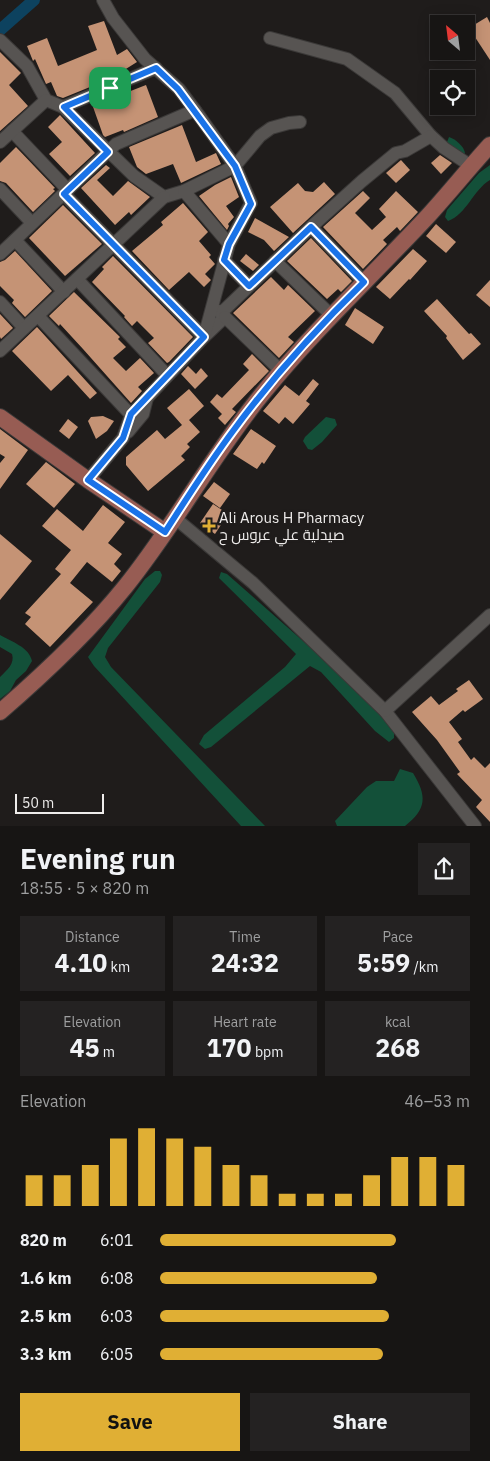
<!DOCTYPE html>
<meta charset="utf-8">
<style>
body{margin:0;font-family:"IBM Plex Sans",Cairo,sans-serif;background:#242222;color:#f1f3f6;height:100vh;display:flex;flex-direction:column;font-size:19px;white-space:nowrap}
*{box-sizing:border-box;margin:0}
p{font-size:16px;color:#9e9fa0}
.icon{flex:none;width:28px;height:28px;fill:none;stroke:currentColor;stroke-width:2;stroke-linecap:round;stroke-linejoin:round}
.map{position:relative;height:826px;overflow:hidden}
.details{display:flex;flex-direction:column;background:#171514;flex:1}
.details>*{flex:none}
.needle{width:32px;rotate:332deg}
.buttons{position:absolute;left:430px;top:15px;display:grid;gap:10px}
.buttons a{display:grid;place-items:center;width:45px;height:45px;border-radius:0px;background:#171514;box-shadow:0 2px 12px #0003,0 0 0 1px #363434;font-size:25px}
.scale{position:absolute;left:15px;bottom:12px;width:89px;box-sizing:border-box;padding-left:5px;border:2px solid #eeeceb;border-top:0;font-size:14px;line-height:18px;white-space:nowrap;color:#eeeceb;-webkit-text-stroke:4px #1f1c1b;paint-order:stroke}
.pin{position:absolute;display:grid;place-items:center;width:42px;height:42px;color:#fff;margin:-21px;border-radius:10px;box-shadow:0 2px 8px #0006}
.round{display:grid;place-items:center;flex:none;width:52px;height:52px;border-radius:0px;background:#242222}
.head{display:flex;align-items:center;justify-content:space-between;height:85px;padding:0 20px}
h1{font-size:28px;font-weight:700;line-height:38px}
.figures{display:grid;grid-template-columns:repeat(3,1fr);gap:8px;height:85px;padding:5px 20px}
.figures div{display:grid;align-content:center;border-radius:0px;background:#242222;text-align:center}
.figures b{font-size:25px;font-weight:700}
.figures small{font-size:14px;font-weight:400}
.figures p{font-size:14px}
.chart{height:140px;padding:10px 20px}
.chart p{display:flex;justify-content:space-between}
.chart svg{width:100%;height:90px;margin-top:5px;stroke:#e0af34;stroke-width:6}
.button{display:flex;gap:10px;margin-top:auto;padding:10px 20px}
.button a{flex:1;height:58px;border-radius:0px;background:#e0af34;color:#111;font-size:20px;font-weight:700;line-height:58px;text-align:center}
.button a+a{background:#242222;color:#f1f3f6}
ul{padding:0 20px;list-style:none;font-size:16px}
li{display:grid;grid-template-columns:80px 60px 1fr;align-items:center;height:38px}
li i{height:12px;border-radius:6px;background:#e0af34}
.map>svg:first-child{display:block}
</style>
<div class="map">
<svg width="490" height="826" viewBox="0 0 490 826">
<rect width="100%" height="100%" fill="#1f1c1b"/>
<g fill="#135039">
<path d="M449,137C455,139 464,146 465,153L463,156L450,147L447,142Z"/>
<path d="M490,165V180C473,190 467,214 448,221L445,217L447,210L479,173Z"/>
<polygon points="326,417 335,419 337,425 322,442 312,450 308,449 303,441 305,437"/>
<polygon points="155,571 160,571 162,575 160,582 108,648 105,657 111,667 265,826 241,826 94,666 88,657 145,579"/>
<polygon points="221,572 227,574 320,656 394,729 394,738 389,742 375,731 321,672 310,666 211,747 205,749 199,744 204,735 285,667 296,654 219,578"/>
<path d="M0,635C12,642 29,647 32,661L26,671L16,680L10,691L0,699V677C7,670 15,664 12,654L0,647Z"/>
<path d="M400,769L413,773C427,796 427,809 405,826H337L335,821L367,787L376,781H394Z"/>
</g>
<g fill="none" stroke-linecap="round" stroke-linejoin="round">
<polyline stroke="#0d425f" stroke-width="12" points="0,30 34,0"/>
</g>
<g fill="#c59375">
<polygon points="487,17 490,23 490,60 469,28"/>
<polygon points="104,21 117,55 127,49 137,62 121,72 122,74 63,98 57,96 51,82 46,84 35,59 33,61 27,46 47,38 58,66 97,50 88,26"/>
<polygon points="0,52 21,73 9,85 28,106 0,131"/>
<polygon points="146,85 158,117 124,132 123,130 105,137 103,135 92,104 127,89 128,92"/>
<polygon points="60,115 95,153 70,176 49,154 62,142 48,127"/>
<polygon points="182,125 196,162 216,153 221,164 181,183 173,164 146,174 137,167 129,147"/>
<polygon points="16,147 55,188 53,189 55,191 33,212 6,183 0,181 0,163"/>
<polygon points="440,155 452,163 441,174 431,163"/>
<polygon points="401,160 410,170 396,183 386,173"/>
<polygon points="106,165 110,168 97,180 113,196 128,181 150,197 131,215 129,212 115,225 81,188"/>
<polygon points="231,177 239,197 226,206 234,217 228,224 229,226 227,230 199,196 215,185"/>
<polygon points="324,182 335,194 293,233 270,207 298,183 305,191 313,192"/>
<polygon points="363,191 370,198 355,213 372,230 386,217 379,209 396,191 418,212 400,231 397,227 383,240 387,244 363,269 323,227"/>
<polygon points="183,203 208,232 199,241 211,255 209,257 215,264 205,274 211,280 204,287 189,272 169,290 132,251 163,225 161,222"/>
<polygon points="63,205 102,244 65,276 29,238"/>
<polygon points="255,218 289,237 274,251 264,240 248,232"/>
<polygon points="436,224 456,242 446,253 426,236"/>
<polygon points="311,238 352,281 341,292 338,289 327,299 287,261"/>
<polygon points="413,249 427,261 410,280 409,279 390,299 376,287"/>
<polygon points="15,251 52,291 25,317 12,303 14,300 0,286 0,262 5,260"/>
<polygon points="246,254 259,265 253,271 240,261"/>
<polygon points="113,256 193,337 169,362 167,363 148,343 154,338 137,321 132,326 124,317 125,316 92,282 104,269 102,267"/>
<polygon points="271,277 284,290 288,285 315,311 288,337 294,342 279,358 233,313"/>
<polygon points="490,280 490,307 476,295"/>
<polygon points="74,292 120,337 118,339 126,347 113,358 126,371 140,358 154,373 138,387 142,391 131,403 83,349 60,324 59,326 49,316"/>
<polygon points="437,299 469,334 471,333 481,344 463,360 446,338 447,336 424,311"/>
<polygon points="355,308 384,327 373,344 345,325"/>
<polygon points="0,314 13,328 1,339 0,337"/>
<polygon points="37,327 97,393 90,399 68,375 51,391 12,351"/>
<polygon points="252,354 269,371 232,409 236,412 225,425 218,418 222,414 210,402 217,394 222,398 249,370 243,364"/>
<polygon points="188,366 196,374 201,368 208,376 195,389 181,374"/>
<polygon points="313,379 319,384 306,401 310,404 293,424 285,417 279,424 263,411 285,385 299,396"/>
<polygon points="189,389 204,406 189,420 200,432 187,444 190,447 181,456 185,460 148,491 126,465 126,457 157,430 165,439 182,425 167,408"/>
<polygon points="103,416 114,421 107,431 96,439 88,421 91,417"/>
<polygon points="68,419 78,427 69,439 59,431"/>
<polygon points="0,429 28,450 0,489 0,463 5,457 0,454"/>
<polygon points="251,429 276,446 264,464 262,462 257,469 233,454"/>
<polygon points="46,462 75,484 54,508 26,484"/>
<polygon points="214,482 230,494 220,508 203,496"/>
<polygon points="213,504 228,514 215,534 200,523"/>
<polygon points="103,505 125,522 108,543 122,554 114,564 121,571 112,582 87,562 70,583 93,602 50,647 25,624 31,617 25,613 61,574 55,569 71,550 42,526 57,509 83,531"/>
<polygon points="0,534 32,561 0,600"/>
<polygon points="469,680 483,699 465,712 463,710 449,722 462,739 458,742 471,760 474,757 485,768 490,763 490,822 476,807 482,800 457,774 460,772 437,740 412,712 431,696 439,705 458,691 456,689"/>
</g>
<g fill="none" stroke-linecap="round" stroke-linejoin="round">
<defs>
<g id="minor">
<polyline points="270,38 347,59 395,93 431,136 444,148 471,166"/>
<polyline points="0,40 27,66 46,100 63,107 134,176 164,197 184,191 235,166 260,136 271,128 289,123 300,122"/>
<polyline points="63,107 156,68"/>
<polyline points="12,131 68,190"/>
<polyline points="0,142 46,100"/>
<polyline points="0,189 32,223"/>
<polyline points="184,191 229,244"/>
<polyline points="64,194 204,337 225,317 219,311"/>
<polyline points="311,227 364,282"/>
<polyline points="15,240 64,292"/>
<polyline points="0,254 116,144 195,110"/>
<polyline points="224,260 249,286"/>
<polyline points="275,261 331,315"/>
<polyline points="77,279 167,375"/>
<polyline points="0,302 24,328"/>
<polyline points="221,313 311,227 362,181 396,153 405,151 431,136"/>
<polyline points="38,316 131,415"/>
<polyline points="225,317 281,371"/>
<polyline points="0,351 164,197"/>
<polyline points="128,432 143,414 147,398"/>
<polyline points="88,480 123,438 131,415 204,337 229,244 251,203 235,166 200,117 179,89 145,59 113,18 103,0"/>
<polyline points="175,518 253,583 385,711 475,826"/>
<polyline points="385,711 490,615"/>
</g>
<g id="major">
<polyline points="0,417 88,480 165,532"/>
<path d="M0,712C45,673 88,633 125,587C175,525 213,454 263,393C314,330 373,275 428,216C449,193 469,168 490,145"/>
</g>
</defs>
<use href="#minor" stroke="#3b3938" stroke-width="14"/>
<use href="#major" stroke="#3b3938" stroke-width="18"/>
<use href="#minor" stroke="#575452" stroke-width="12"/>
<use href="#major" stroke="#975c53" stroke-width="16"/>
</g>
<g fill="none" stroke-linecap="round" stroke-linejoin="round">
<defs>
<path id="route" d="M156,68L178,89L235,166L251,204L229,244L224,260L249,286L311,227L364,282C317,328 272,378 233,431C209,463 187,498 165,532L88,480L123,438L131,414L204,337L64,194L108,152L64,107Z"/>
</defs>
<use href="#route" stroke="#fff" stroke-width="10"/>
<use href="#route" stroke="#1a73e8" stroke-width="6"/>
</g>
<path fill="#e0af34" stroke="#1f1c1b" stroke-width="2" d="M206.5 518.5h5v5h5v5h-5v5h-5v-5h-5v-5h5z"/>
<g text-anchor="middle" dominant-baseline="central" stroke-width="5" stroke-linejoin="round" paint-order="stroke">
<g font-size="15" fill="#eeeceb" stroke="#1f1c1b" text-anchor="start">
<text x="219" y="517">Ali Arous H Pharmacy<tspan x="219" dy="17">صيدلية علي عروس ح</tspan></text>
</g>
</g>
</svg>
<div class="buttons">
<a><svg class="needle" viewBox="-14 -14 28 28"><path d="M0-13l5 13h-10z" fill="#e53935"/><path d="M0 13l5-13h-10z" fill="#9e9fa0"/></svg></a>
<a><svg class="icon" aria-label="locate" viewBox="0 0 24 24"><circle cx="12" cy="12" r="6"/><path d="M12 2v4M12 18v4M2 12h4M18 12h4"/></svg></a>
</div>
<div class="scale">50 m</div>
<div class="pin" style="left:110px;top:88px;background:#1e9e55"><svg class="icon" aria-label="arrive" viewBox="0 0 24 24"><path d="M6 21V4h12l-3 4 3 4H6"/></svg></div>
</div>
<section class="details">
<div class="head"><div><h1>Evening run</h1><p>18:55 · 5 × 820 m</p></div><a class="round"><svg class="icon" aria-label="share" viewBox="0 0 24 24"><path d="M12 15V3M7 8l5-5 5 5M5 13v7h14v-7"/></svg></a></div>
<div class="figures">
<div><p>Distance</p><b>4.10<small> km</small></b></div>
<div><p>Time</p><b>24:32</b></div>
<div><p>Pace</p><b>5:59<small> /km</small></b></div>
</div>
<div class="figures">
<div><p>Elevation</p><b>45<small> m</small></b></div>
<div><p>Heart rate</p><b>170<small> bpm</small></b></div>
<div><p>kcal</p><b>268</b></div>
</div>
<div class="chart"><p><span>Elevation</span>46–53 m</p>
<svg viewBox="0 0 160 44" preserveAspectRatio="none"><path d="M5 44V29M15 44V29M25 44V24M35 44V11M45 44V6M55 44V11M65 44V15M75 44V24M85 44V29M95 44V38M105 44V38M115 44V38M125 44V29M135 44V20M145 44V20M155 44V24"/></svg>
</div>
<ul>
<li><b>820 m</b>6:01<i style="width:76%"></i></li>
<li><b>1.6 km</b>6:08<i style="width:70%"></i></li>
<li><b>2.5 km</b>6:03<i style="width:74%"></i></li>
<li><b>3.3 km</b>6:05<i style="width:72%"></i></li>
</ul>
<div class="button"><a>Save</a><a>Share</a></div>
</section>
